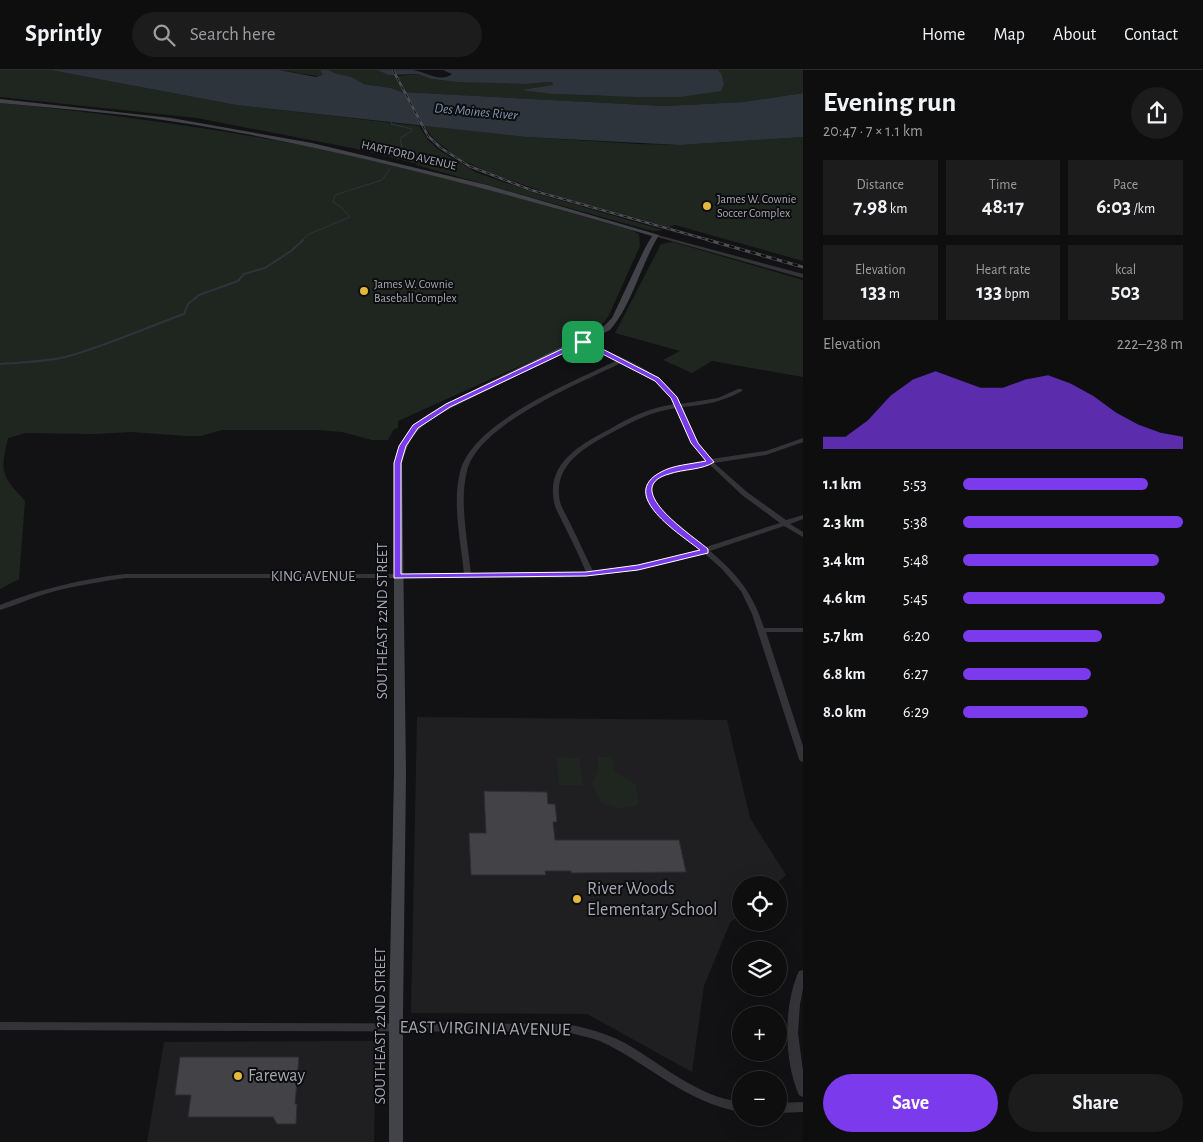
<!DOCTYPE html>
<meta charset="utf-8">
<style>
body{margin:0;font-family:"Alegreya Sans",sans-serif;background:#1c1c1d;color:#f1f3f6;height:100vh;display:flex;flex-direction:column;font-size:19px;white-space:nowrap}
*{box-sizing:border-box;margin:0}
p{font-size:16px;color:#9b9c9e}
.icon{flex:none;width:28px;height:28px;fill:none;stroke:currentColor;stroke-width:2;stroke-linecap:round;stroke-linejoin:round}
.map{position:relative;flex:1;overflow:hidden}
.side{display:flex;flex-direction:column;background:#0e0e0f;width:400px}
.side>*{flex:none}
.buttons{position:absolute;left:732px;top:806px;display:grid;gap:10px}
.buttons a{display:grid;place-items:center;width:55px;height:55px;border-radius:50%;background:#0e0e0f;box-shadow:0 5px 20px #0002,0 0 0 1px #2e2e2f;font-size:25px}
.pin{position:absolute;display:grid;place-items:center;width:42px;height:42px;color:#fff;margin:-21px;border-radius:10px;box-shadow:0 2px 8px #0006}
.round{display:grid;place-items:center;flex:none;width:52px;height:52px;border-radius:26px;background:#1c1c1d}
.overview{display:flex;align-items:center;justify-content:space-between;height:85px;padding:0 20px}
h1{font-size:28px;font-weight:700;line-height:38px}
.metrics{display:grid;grid-template-columns:repeat(3,1fr);gap:8px;height:85px;padding:5px 20px}
.metrics div{display:grid;align-content:center;border-radius:0px;background:#1c1c1d;text-align:center}
.metrics b{font-size:21px;font-weight:700}
.metrics small{font-size:14px;font-weight:400}
.metrics p{font-size:14px}
.chart{height:140px;padding:10px 20px}
.chart p{display:flex;justify-content:space-between}
.chart svg{width:100%;height:90px;margin-top:5px;fill:#7c3aed;opacity:.7}
.button{display:flex;gap:10px;margin-top:auto;padding:10px 20px}
.button a{flex:1;height:58px;border-radius:30px;background:#7c3aed;color:#fff;font-size:20px;font-weight:700;line-height:58px;text-align:center}
.button a+a{background:#1c1c1d;color:#f1f3f6}
ul{padding:0 20px;list-style:none;font-size:16px}
li{display:grid;grid-template-columns:80px 60px 1fr;align-items:center;height:38px}
li i{height:12px;border-radius:6px;background:#7c3aed}
header{display:flex;align-items:center;gap:30px;box-sizing:border-box;height:70px;padding:0 25px;background:#0e0e0f;border-bottom:1px solid #2e2e2f}
header strong{font-size:24px}
nav{display:flex;gap:28px;margin-inline-start:auto;font-size:18px}
.search{width:350px;height:45px;background:#1c1c1d;display:flex;align-items:center;gap:12px;box-sizing:border-box;padding:0 18px;border-radius:28px;color:#9b9c9e;font-size:19px}
main{display:flex;flex:1;min-height:0}
.map>svg:first-child{display:block}
</style>
<header>
<strong>Sprintly</strong>
<div class="search"><svg class="icon" aria-label="search" viewBox="0 0 24 24"><circle cx="10" cy="10" r="6"/><path d="M15 15l6 6"/></svg>Search here</div>
<nav><a>Home</a><a>Map</a><a>About</a><a>Contact</a></nav>
</header>
<main>
<div class="map">
<svg width="803" height="1072" viewBox="0 0 803 1072">
<rect width="100%" height="100%" fill="#121214"/>
<g fill="#1f1e21">
<polygon points="417,647 727,650 750,748 786,805 775,815 741,815 741,844 730,853 704,916 692,1002 587,944 411,943"/>
<polygon points="376,971 374,1072 147,1072 164,972"/>
</g>
<g fill="#1f2620">
<polygon points="0,0 50,0 236,35 419,56 428,70 439,80 475,102 535,123 663,160 654,161 645,159 416,95 417,94 357,79 197,48 0,27"/>
<polygon points="279,0 384,0 398,6 418,4 431,9 447,11 525,14 550,12 553,13 552,15 522,20 571,25 680,27 721,3 718,0 803,0 803,23 743,32 665,36 402,22 391,18"/>
<path d="M0,33C112,44 222,59 332,81C433,101 532,132 631,160L639,164L640,176L609,245L600,257L582,268L398,351V358L394,359L388,370H372L342,362L317,360H222L201,366H186L131,362L96,364L26,363L8,368C0,402 1,405 25,431L19,509L0,519Z"/>
<polygon points="423,55 525,67 639,74 680,75 803,67 803,191 675,155 669,157 556,126 490,103 458,88 434,69"/>
<polygon points="673,172 803,210 803,307 712,291 692,303 663,290 680,281 615,263 661,174"/>
<polygon points="556,687 579,688 583,715 559,715"/>
<polygon points="598,687 612,687 615,701 636,715 639,732 635,737 618,738 601,733 592,713 598,701"/>
</g>
<g fill="#2d343b">
<polygon points="50,0 279,0 316,7 323,5 320,0 328,0 337,4 351,7 364,14 391,18 402,22 665,36 743,32 803,23 803,67 680,75 525,67 236,35"/>
<path d="M377,0C389,0 402,0 413,0C426,2 441,13 452,4L443,0H718L721,3L724,14L721,21L680,27H639L552,24L521,20L552,15L553,13L550,12L525,14L457,12L431,9L418,4L389,5Z"/>
</g>
<g fill="none" stroke-linecap="round" stroke-linejoin="round">
<g stroke="#2d343b" stroke-width="1">
<polyline points="392,51 391,54 412,59 412,61 400,68 402,78 395,87"/>
<polyline points="301,171 309,164 350,147 341,137 333,132 335,125 382,110 390,99"/>
</g>
<path stroke="#2d343b" stroke-width="2" d="M0,294C21,292 49,292 69,286C108,275 145,258 184,244L188,234L199,225L238,211L244,204L265,198L291,181L303,170"/>
</g>
<g fill="#424247" stroke="#2d2c30">
<polygon points="484,721 547,722 548,734 555,734 557,752 553,752 555,770 679,770 686,802 571,803 571,801 545,801 546,805 471,805 469,763 486,763"/>
<polygon points="180,987 299,987 295,1034 297,1034 296,1054 277,1054 273,1047 188,1047 191,1025 175,1025"/>
</g>
<g fill="none" stroke-linecap="round" stroke-linejoin="round">
<g fill="#343438" fill-rule="evenodd">
<polygon points="654,164 803,204 803,208 654,166"/>
<path d="M583,270C593,274 602,279 612,283C638,295 667,307 680,334L718,328L738,319H742V321C723,332 704,335 682,337L694,367L711,389L766,381L803,368V372L766,385L714,393L747,422L786,450L803,445V449L790,454L803,462V467L784,456L710,481C737,504 753,523 764,558H803V562H766L803,676V692L800,691L799,689L752,544L741,521L722,499L704,483C667,495 629,502 590,506C571,508 551,507 532,508H125C99,512 73,516 48,523C32,528 16,535 0,540V535C40,519 82,509 125,504H464C461,472 452,433 460,402C473,351 575,311 618,290L581,273L580,272ZM623,292C643,302 665,313 675,334C649,338 632,346 610,359C581,374 546,393 554,432C555,439 560,446 563,453C571,469 579,485 586,502L532,504H471C468,473 459,431 467,401C479,353 581,313 623,292ZM676,338L688,367L705,390C681,395 621,406 655,441C667,454 686,468 700,479L682,485L638,496L593,501C585,485 578,469 570,453C567,446 562,439 560,432C552,395 585,377 613,362C636,350 650,342 676,338ZM708,393L742,425L780,453L706,477C695,468 684,459 672,449C668,445 662,441 658,436C634,405 688,397 708,393Z"/>
<path d="M803,900V919L800,934L798,963L803,1001V1027L799,1025C784,992 783,935 799,901Z"/>
<path d="M0,952L566,954C587,958 606,963 625,973C653,989 678,1010 708,1023C719,1028 730,1030 741,1032V1042C684,1032 650,994 600,971C589,967 577,965 566,962L0,960Z"/>
<polygon points="803,1032 803,1042 779,1043 779,1033"/>
</g>
<path fill="#424348" fill-rule="evenodd" d="M0,29L171,48L312,73L487,115L659,165C641,194 632,235 610,260L451,338C423,354 411,360 402,393L406,704L403,943V1072H389V943L394,704V393C403,359 416,351 445,334L604,256L612,248L645,178L652,166C502,122 351,81 196,55C131,44 65,39 0,33Z"/>
<defs>
<polyline id="rail-far1" points="393,0 428,66 441,78 469,96 531,120 712,171"/>
<polyline id="rail" points="708,170 803,197"/>
</defs>
<use href="#rail-far1" stroke="#4d4e53" stroke-width="2.5"/>
<use href="#rail" stroke="#4d4e53" stroke-width="3"/>
<use href="#rail-far1" stroke="#0d0d0f" stroke-width="1" stroke-dasharray="4.5" stroke-linecap="butt"/>
<use href="#rail" stroke="#0d0d0f" stroke-width="2" stroke-dasharray="5.5" stroke-linecap="butt"/>
</g>
<path fill="#7c3aed" stroke="#fff" fill-rule="evenodd" d="M581,270H585L659,308L677,327L698,373L714,392C703,400 683,399 669,404C619,418 693,466 708,479V483L638,500L586,506L394,508V393L399,376L413,355L446,334ZM583,274L655,311L671,328L691,373L706,391C692,394 673,395 661,402C617,425 680,464 700,480L638,495L586,502L401,504V393L406,376L418,358L450,337Z"/>
<g fill="#e4b83a" stroke="#0d0d0f" stroke-width="2">
<circle cx="707" cy="136" r="5"/>
<circle cx="364" cy="221" r="5"/>
<circle cx="577" cy="829" r="5"/>
<circle cx="238" cy="1006" r="5"/>
</g>
<g text-anchor="middle" dominant-baseline="central" stroke-width="4" stroke-linejoin="round" paint-order="stroke">
<g font-size="12" fill="#a5a8b3" stroke="#0d0d0f">
<text transform="translate(409 85) rotate(13)">HARTFORD AVENUE</text>
</g>
<g font-size="12" fill="#a5a8b3" stroke="#0d0d0f" text-anchor="start">
<text x="717" y="129">James W. Cownie<tspan x="717" dy="14">Soccer Complex</tspan></text>
<text x="374" y="214">James W. Cownie<tspan x="374" dy="14">Baseball Complex</tspan></text>
</g>
<g font-size="14" font-style="italic" fill="#7e93ac" stroke="#0d0d0f">
<text transform="translate(476 42) rotate(5)">Des Moines River</text>
</g>
<g font-size="15" fill="#a5a8b3" stroke="#0d0d0f">
<text x="313" y="506">KING AVENUE</text>
<text transform="translate(382 551) rotate(-90)">SOUTHEAST 22ND STREET</text>
<text transform="translate(380 956) rotate(-90)">SOUTHEAST 22ND STREET</text>
</g>
<g font-size="18" fill="#a5a8b3" stroke="#0d0d0f" text-anchor="start">
<text x="587" y="819">River Woods<tspan x="587" dy="21">Elementary School</tspan></text>
<text x="248" y="1006">Fareway</text>
</g>
<g font-size="18" fill="#a5a8b3" stroke="#0d0d0f">
<text transform="translate(485 959) rotate(1)">EAST VIRGINIA AVENUE</text>
</g>
</g>
</svg>
<div class="buttons">
<a><svg class="icon" aria-label="locate" viewBox="0 0 24 24"><circle cx="12" cy="12" r="6"/><path d="M12 2v4M12 18v4M2 12h4M18 12h4"/></svg></a>
<a><svg class="icon" aria-label="layers" viewBox="0 0 24 24"><path d="M12 4l9 5-9 5-9-5zM3 14l9 5 9-5"/></svg></a>
<a>+</a>
<a>−</a>
</div>
<div class="pin" style="left:583px;top:272px;background:#1e9e55"><svg class="icon" aria-label="arrive" viewBox="0 0 24 24"><path d="M6 21V4h12l-3 4 3 4H6"/></svg></div>
</div>
<section class="side">
<div class="overview"><div><h1>Evening run</h1><p>20:47 · 7 × 1.1 km</p></div><a class="round"><svg class="icon" aria-label="share" viewBox="0 0 24 24"><path d="M12 15V3M7 8l5-5 5 5M5 13v7h14v-7"/></svg></a></div>
<div class="metrics">
<div><p>Distance</p><b>7.98<small> km</small></b></div>
<div><p>Time</p><b>48:17</b></div>
<div><p>Pace</p><b>6:03<small> /km</small></b></div>
</div>
<div class="metrics">
<div><p>Elevation</p><b>133<small> m</small></b></div>
<div><p>Heart rate</p><b>133<small> bpm</small></b></div>
<div><p>kcal</p><b>503</b></div>
</div>
<div class="chart"><p><span>Elevation</span>222–238 m</p>
<svg viewBox="0 0 160 44" preserveAspectRatio="none"><path d="M0 44V38L10 38L20 30L30 18L40 10L50 6L60 10L70 14L80 14L90 10L100 8L110 12L120 18L130 26L140 32L150 36L160 38V44z"/></svg>
</div>
<ul>
<li><b>1.1 km</b>5:53<i style="width:84%"></i></li>
<li><b>2.3 km</b>5:38<i style="width:100%"></i></li>
<li><b>3.4 km</b>5:48<i style="width:89%"></i></li>
<li><b>4.6 km</b>5:45<i style="width:92%"></i></li>
<li><b>5.7 km</b>6:20<i style="width:63%"></i></li>
<li><b>6.8 km</b>6:27<i style="width:58%"></i></li>
<li><b>8.0 km</b>6:29<i style="width:57%"></i></li>
</ul>
<div class="button"><a>Save</a><a>Share</a></div>
</section>
</main>
